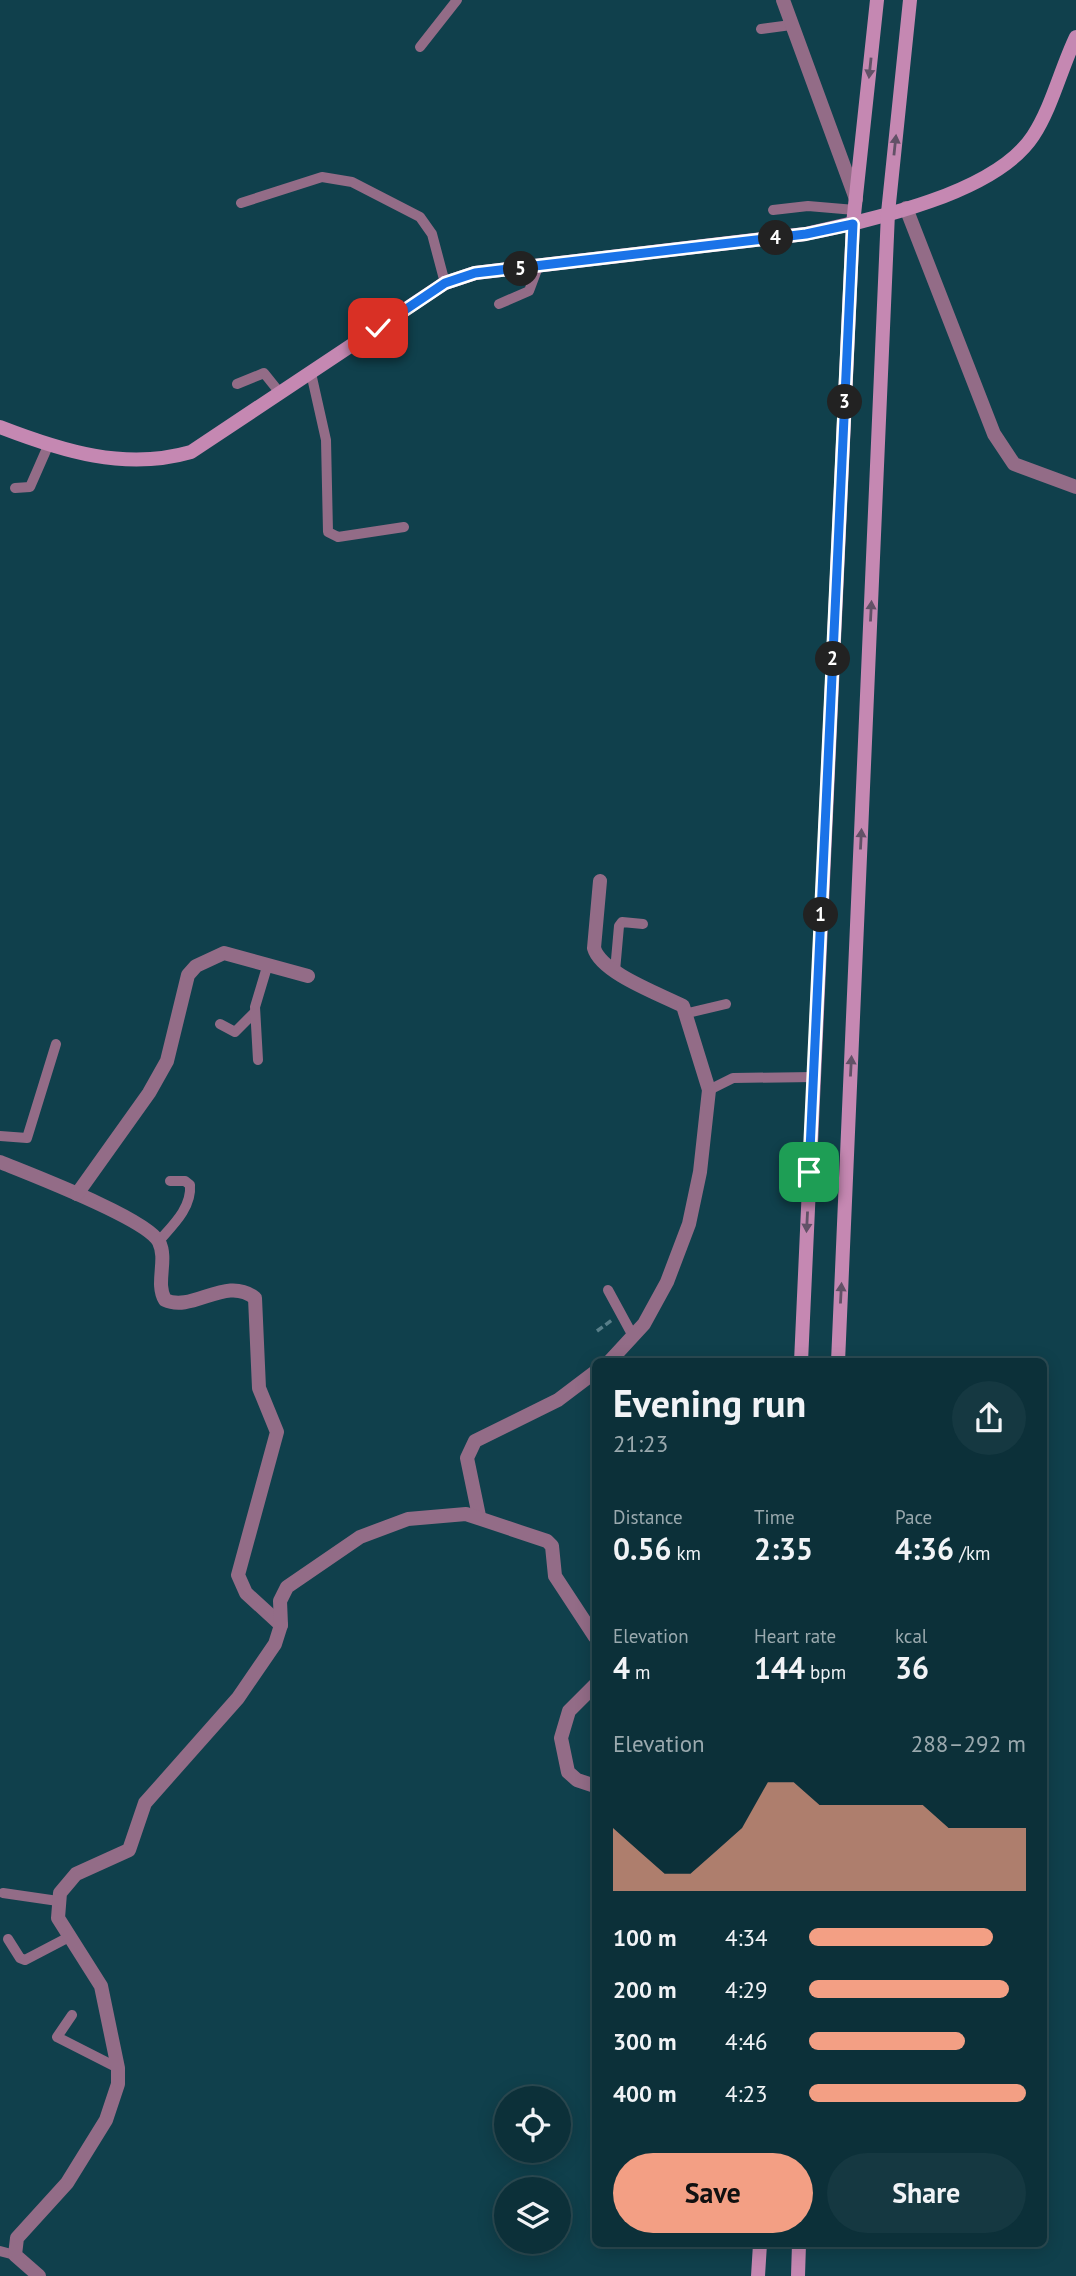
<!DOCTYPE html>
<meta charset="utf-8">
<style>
body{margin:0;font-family:"PT Sans",sans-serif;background:#153841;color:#f1f3f6;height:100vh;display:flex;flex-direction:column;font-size:26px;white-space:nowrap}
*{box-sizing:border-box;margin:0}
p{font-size:23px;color:#9aa9ae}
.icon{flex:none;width:38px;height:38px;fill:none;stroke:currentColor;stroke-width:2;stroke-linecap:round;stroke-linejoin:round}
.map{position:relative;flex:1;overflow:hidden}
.details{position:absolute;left:592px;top:1358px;width:455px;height:889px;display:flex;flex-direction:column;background:#0c3039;border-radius:10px;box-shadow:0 4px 18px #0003,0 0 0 2px #2c4b53}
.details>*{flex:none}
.fabs{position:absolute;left:494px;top:2086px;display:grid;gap:14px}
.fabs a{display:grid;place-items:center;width:77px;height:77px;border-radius:50%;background:#0c3039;box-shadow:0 4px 18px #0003,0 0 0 2px #2c4b53;font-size:35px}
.pin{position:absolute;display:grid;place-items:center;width:60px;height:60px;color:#fff;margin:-30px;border-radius:14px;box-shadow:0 4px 10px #0006}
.km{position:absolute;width:35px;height:35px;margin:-18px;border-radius:50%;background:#222;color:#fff;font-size:19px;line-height:35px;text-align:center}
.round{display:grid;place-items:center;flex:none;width:74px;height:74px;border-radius:37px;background:#153841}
.overview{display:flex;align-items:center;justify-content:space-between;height:119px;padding:0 21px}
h1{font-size:38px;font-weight:700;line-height:52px}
.figures{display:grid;grid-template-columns:repeat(3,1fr);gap:10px;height:119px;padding:7px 21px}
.figures div{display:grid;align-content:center}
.figures b{font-size:30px;font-weight:700}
.figures small{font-size:19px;font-weight:400}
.figures p{font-size:19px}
.chart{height:196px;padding:14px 21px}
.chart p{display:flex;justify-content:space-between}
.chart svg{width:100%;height:126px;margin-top:7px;fill:#f39f84;opacity:.7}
.button{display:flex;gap:14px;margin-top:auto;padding:14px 21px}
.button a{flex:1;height:80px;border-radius:42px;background:#f39f84;color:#111;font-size:28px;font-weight:700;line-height:80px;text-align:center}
.button a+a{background:#153841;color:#f1f3f6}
ul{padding:0 21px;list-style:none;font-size:23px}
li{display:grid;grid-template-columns:112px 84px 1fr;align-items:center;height:52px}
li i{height:18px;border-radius:9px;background:#f39f84}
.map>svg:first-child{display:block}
</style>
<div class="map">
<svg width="1076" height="2276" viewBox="0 0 1076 2276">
<rect width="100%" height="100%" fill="#10404c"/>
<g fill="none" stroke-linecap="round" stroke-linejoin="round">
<polyline stroke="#587e89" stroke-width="3.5" stroke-dasharray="7 3.5" stroke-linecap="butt" points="597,1331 612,1320"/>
<g stroke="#936c87" stroke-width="10">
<polyline points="761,29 791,25"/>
<polyline points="420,47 457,0"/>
<polyline points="241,203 322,177 352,182 420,217 432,234 445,283"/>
<polyline points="773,210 808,206 855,210"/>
<polyline points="499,304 529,291 538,267"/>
<polyline points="311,373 326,440 328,532 338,537 404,527"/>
<polyline points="237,384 264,373 280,393"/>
<polyline points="15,488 30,487 48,446"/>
<polyline points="615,971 619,926 622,922 643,924"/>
<polyline points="688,1013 726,1004"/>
<polyline points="220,1024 235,1032 254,1013"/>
<polyline points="258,1060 255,1007 267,967"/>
<polyline points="709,1090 733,1078 814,1077"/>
<polyline points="0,1136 27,1138 56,1044"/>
<path d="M158,1242C172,1226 192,1208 190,1185L185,1181H170"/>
<polyline points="608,1290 633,1336"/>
<polyline points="3,1893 58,1901"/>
<polyline points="8,1939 20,1958 25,1960 69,1937"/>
<polyline points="72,2015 57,2037 118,2068"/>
<polyline points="0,2251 15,2255"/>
</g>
<g stroke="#936c87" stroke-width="14">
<polyline points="783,0 856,199"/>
<polyline points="906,208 994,434 1014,464 1076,487"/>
<path d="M600,881L594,948C601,973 660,994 683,1006L709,1090L700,1172L689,1224L667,1282L644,1324L609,1362"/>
<path d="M0,1162C29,1174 146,1218 159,1242C168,1260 155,1283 165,1300C193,1313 226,1275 255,1298L259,1388L277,1432L238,1575L246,1593L281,1625"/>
<polyline points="77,1194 149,1093 167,1061 188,975 196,966 224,953 308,976"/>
<polyline points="479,1516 467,1458 475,1441 558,1400 595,1372"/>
<polyline points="595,1685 569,1711 561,1738 568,1772 577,1780 595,1786"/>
<polyline points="39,2276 15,2255 17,2238 67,2183 106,2120 118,2084 118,2068 101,1986 58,1918 60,1893 76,1874 129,1850 145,1803 238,1698 275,1644 281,1625 280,1601 287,1587 360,1537 408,1519 466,1514 547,1541 552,1546 555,1576 595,1637"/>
</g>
<g stroke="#c588b2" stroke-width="14">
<path d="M0,427C62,451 125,471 191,452L445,283L475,273L805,234C871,220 995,194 1033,136C1052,107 1061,68 1076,37"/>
<polyline points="801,1362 853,224 877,0"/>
<polyline points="838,1362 888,213 910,0"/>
<polyline points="758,2276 760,2244"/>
<polyline points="798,2276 799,2244"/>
</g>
</g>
<defs><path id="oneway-solid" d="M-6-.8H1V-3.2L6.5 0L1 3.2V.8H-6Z" transform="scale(1.75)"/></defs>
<g fill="#625167">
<use href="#oneway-solid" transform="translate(870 68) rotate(96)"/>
<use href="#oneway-solid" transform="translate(895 145) rotate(-84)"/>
<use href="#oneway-solid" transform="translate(871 611) rotate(-87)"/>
<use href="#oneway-solid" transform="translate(861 839) rotate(-87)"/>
<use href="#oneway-solid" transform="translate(851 1066) rotate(-87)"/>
<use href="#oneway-solid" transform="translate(807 1222) rotate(93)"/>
<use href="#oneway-solid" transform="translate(841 1293) rotate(-87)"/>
</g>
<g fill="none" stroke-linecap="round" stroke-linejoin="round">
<defs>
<polyline id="route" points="378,328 445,283 475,273 806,234 853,224 809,1172"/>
</defs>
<use href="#route" stroke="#fff" stroke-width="14"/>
<use href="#route" stroke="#1a73e8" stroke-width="9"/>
</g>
</svg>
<div class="fabs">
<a><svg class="icon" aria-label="locate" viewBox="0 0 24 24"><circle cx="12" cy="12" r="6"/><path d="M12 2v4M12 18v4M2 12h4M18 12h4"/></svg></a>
<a><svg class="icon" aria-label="layers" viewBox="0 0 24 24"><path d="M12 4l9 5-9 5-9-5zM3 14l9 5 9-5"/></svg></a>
</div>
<div class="pin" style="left:809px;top:1172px;background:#1e9e55"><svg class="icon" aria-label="arrive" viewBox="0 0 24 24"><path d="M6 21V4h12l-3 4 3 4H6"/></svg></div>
<div class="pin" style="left:378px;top:328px;background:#d93025"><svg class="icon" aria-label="check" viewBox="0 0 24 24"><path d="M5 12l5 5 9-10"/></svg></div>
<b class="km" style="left:821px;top:915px">1</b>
<b class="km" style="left:833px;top:659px">2</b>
<b class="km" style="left:845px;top:402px">3</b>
<b class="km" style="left:776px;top:238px">4</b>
<b class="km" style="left:521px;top:269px">5</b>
<section class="details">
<div class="overview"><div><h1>Evening run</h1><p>21:23</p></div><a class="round"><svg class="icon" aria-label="share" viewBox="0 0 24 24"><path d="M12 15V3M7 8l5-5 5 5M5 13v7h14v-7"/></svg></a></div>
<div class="figures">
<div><p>Distance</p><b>0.56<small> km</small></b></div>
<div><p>Time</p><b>2:35</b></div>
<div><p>Pace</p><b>4:36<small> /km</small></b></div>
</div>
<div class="figures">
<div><p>Elevation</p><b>4<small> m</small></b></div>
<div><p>Heart rate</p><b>144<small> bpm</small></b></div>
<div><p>kcal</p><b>36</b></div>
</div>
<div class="chart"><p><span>Elevation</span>288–292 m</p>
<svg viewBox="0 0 160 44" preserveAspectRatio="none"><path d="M0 44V22L10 30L20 38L30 38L40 30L50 22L60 6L70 6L80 14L90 14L100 14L110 14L120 14L130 22L140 22L150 22L160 22V44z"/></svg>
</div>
<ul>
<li><b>100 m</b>4:34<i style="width:85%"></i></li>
<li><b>200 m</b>4:29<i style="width:92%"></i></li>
<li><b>300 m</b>4:46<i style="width:72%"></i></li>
<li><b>400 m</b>4:23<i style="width:100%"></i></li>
</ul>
<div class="button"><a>Save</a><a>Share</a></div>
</section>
</div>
